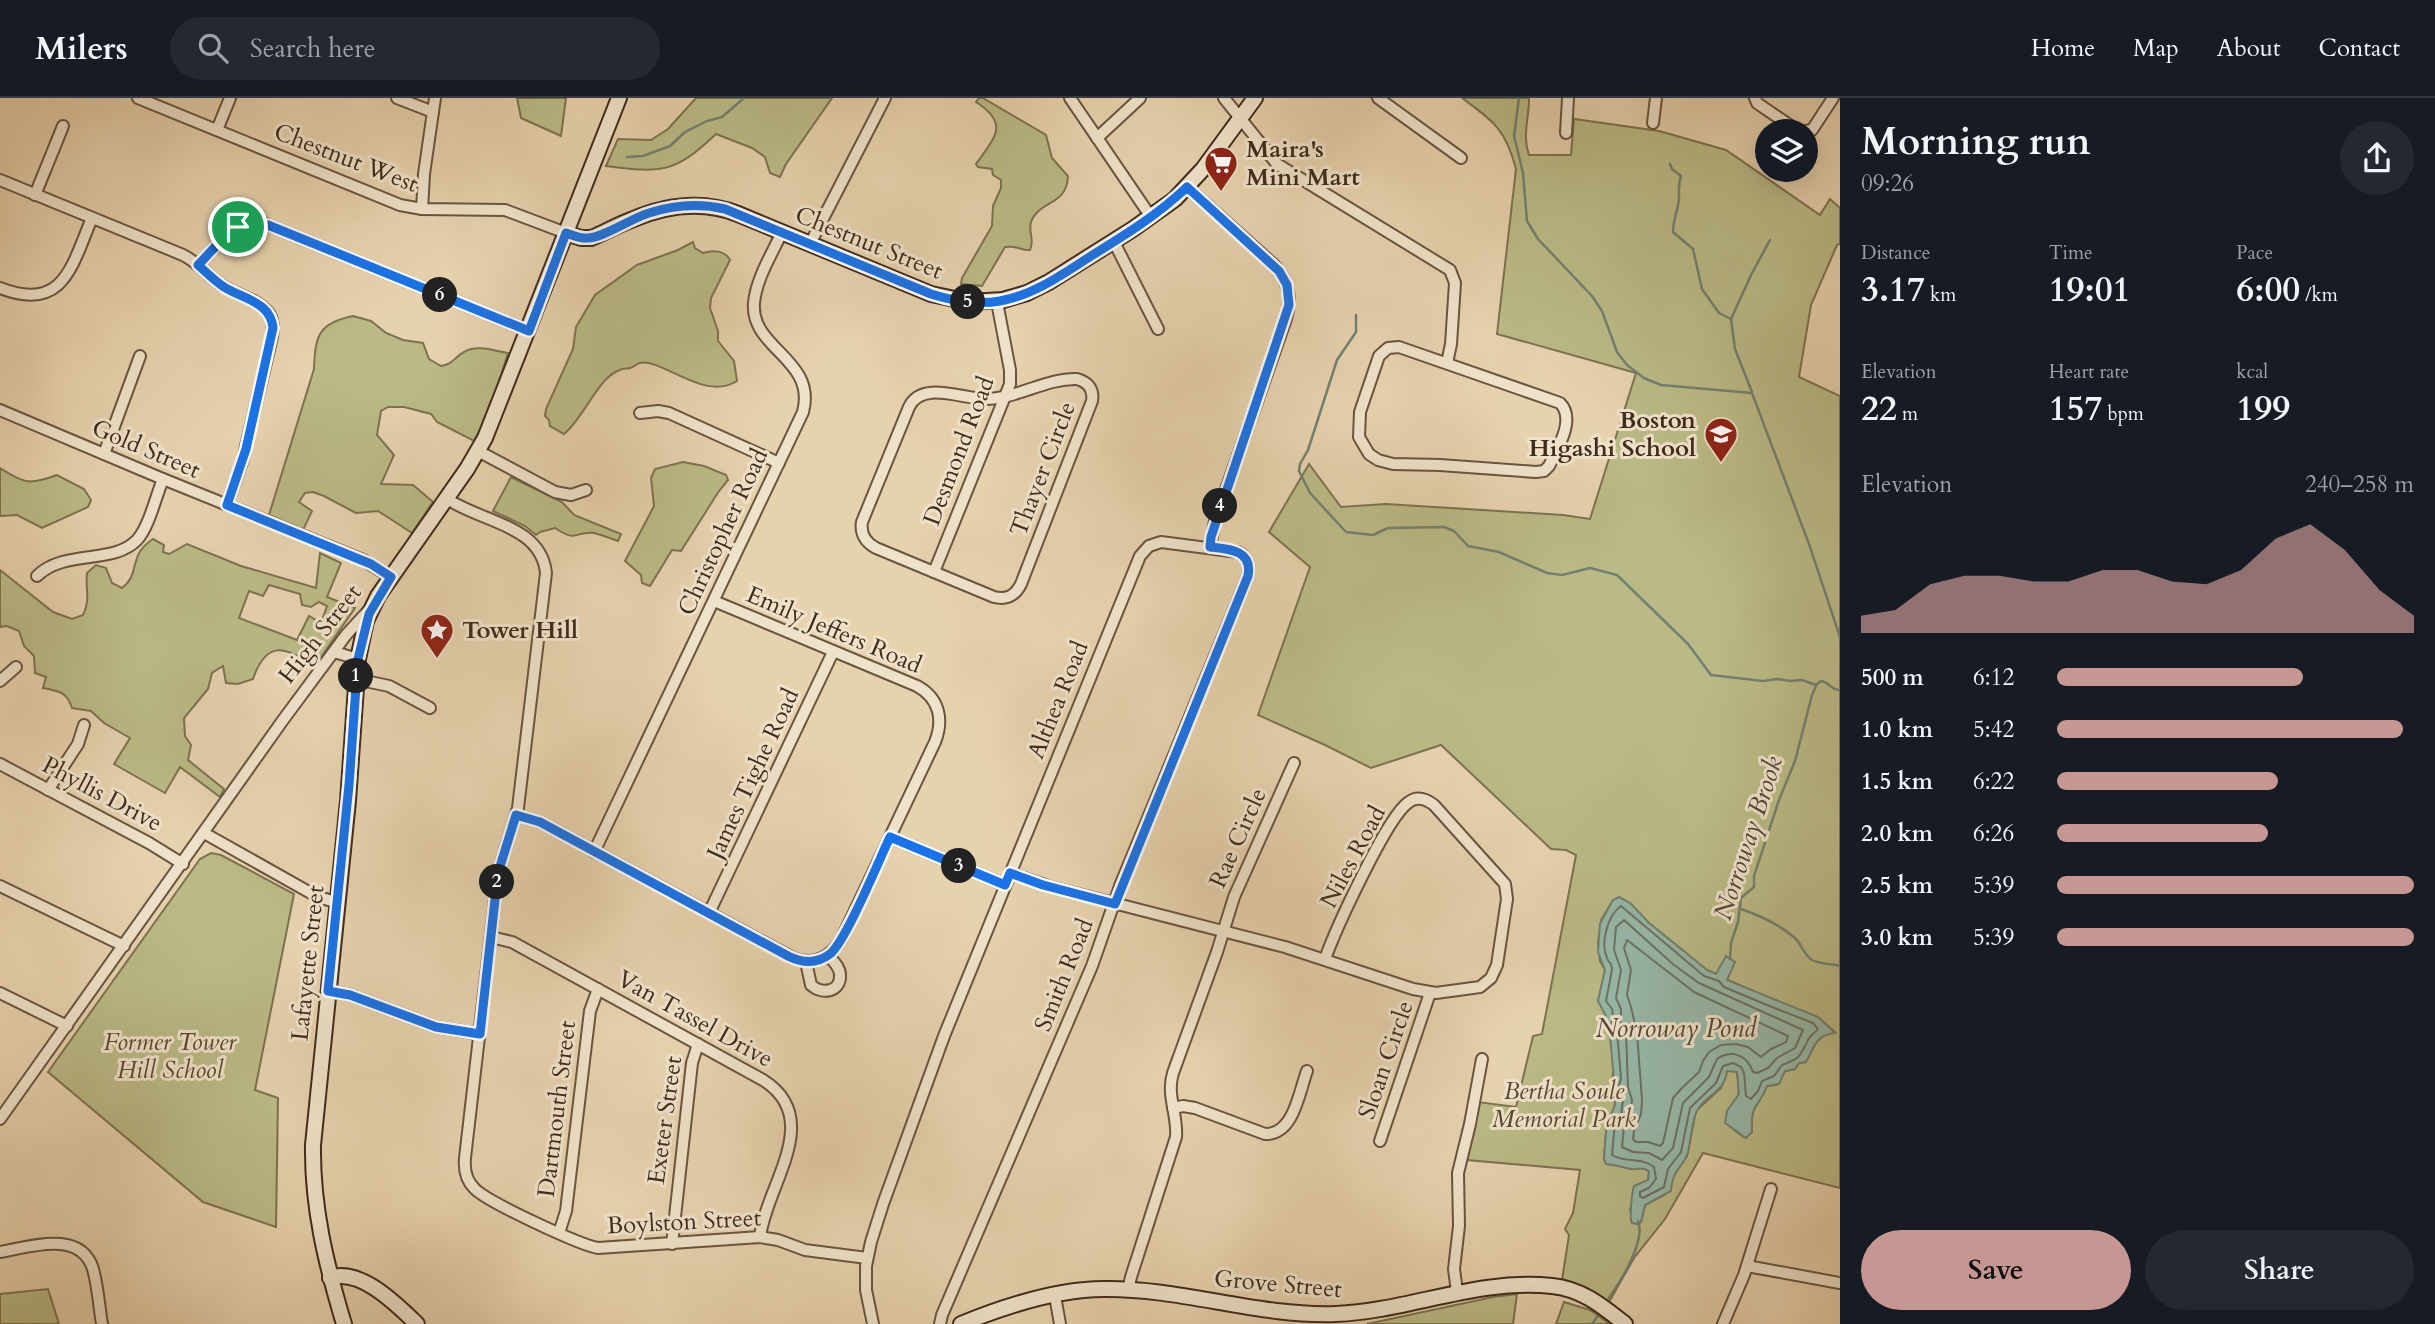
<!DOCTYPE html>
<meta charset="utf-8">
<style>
body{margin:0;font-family:Cardo,serif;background:#242831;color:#f1f3f6;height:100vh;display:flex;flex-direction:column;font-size:26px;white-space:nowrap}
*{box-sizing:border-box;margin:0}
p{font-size:23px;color:#9ea1a6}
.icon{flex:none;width:38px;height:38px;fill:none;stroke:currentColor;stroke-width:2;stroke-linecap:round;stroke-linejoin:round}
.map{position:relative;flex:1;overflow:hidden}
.sheet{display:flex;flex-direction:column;background:#171b24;width:595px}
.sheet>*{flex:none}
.tools{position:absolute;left:1755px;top:21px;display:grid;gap:14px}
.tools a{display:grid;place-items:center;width:63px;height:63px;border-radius:50%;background:#171b24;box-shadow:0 7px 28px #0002;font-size:35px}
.pin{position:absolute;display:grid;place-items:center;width:60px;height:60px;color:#fff;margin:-30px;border:4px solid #fff;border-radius:50%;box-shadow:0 2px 7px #0007}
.km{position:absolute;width:35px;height:35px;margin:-18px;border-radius:50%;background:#222;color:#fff;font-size:19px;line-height:35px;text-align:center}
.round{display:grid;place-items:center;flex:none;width:74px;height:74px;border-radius:37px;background:#242831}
.headline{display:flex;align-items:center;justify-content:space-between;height:119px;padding:0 21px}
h1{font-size:38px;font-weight:700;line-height:52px}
.metrics{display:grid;grid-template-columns:repeat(3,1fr);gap:10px;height:119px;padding:7px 21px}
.metrics div{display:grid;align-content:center}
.metrics b{font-size:35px;font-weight:700}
.metrics small{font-size:19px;font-weight:400}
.metrics p{font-size:19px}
.chart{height:196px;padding:14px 21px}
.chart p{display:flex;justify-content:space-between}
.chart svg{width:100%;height:126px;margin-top:7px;fill:#c59692;opacity:.7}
.action{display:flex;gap:14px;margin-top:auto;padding:14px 21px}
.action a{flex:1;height:80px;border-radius:42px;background:#c59692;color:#111;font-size:28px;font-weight:700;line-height:80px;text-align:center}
.action a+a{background:#242831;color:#f1f3f6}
ul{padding:0 21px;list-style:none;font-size:23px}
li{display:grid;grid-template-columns:112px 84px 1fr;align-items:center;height:52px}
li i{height:18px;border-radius:9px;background:#c59692}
header{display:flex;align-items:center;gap:42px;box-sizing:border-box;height:98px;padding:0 35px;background:#171b24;border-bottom:2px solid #363941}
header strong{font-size:33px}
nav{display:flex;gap:38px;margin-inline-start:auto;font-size:24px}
.search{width:490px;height:63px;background:#242831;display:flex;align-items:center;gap:18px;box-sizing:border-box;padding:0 24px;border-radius:38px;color:#9ea1a6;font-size:26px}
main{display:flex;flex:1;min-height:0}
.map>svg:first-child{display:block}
</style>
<header>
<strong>Milers</strong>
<div class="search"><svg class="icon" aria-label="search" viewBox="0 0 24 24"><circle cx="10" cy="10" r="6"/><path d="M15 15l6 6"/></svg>Search here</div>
<nav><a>Home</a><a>Map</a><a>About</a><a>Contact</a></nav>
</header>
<main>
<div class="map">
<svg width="1840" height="1226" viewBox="0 0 1840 1226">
<rect width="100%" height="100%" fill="#e7d2ae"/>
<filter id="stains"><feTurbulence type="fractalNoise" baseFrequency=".00286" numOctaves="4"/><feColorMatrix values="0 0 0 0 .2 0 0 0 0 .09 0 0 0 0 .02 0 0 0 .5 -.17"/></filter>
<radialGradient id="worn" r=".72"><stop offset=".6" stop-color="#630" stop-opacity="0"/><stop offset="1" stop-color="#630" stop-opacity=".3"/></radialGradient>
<g fill="#baba86" stroke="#7d7251" stroke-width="2" fill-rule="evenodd">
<polygon points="517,0 566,0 561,38 521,20"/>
<path d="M696,0H832L786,66L780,79L770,75L765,59L752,50L716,36C674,76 661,75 606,68L618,41L651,42L668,31Z"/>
<path d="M979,0H983L1046,37L1052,60L1068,78C1067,108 1039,102 1031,124C1028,134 1035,142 1030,152C1021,153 1018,147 1005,149L982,188L961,186L962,180L992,128L993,108L1001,90V82L993,77L992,71L978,69L976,66C995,39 1010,26 976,4Z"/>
<path d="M1462,0H1529C1529,22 1522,37 1529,57H1571L1574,21L1659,33L1726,52L1820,117L1830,101L1840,110V146L1837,147L1811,207L1799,279L1840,298V1090L1703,1055L1665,1121L1634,1160L1609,1204L1587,1190L1562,1182L1569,1137L1565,1131L1573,1115L1580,1072L1467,1062L1478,1004L1516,1009L1533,938L1542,936L1576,757L1566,752L1551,751L1441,647L1371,670L1325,647L1258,617L1310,469L1269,434L1309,366L1341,409L1386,406L1563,417L1590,421L1636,275L1497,236L1516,71C1506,31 1493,23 1462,0ZM1613,802L1630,805L1649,825L1707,872L1769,901L1818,919L1835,934C1817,937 1814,948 1806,964L1799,965L1795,971L1785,973L1776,987L1767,988C1759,1010 1750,1004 1752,1034L1744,1039L1734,1032C1736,1012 1742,991 1736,972H1727L1721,990L1696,1013L1687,1058L1674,1074L1664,1097L1645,1107L1641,1124L1637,1126L1630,1112L1633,1102L1648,1082L1649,1073L1643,1070L1631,1071L1605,1064L1604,1061C1605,1052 1605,1029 1609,1021C1615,1007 1619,1007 1610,990C1615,974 1616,942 1604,929L1605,913L1598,903L1605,872L1600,863L1598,845L1601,822Z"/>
<path d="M693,144L695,150L703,155C712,152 725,152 730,162L711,200L710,210L718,233V243L734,263L737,283C704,304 662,260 640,265C636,266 634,269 630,270C627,271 623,270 620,272C598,279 584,320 564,336L550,328L549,322L545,318L546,311L573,251L576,229L595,197L637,167L678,152Z"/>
<path d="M353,218L371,223L386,235L403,242L423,245L429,261L441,268C455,265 453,260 464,254C476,246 495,253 508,255L490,312L474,343L437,324L431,316L404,309H388L381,313L377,337L394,357L381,386L413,387L433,404L412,435L378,413L356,415L324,398L313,394L305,395L299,404L312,413L303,432L269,417L314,271C315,237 319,225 353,218Z"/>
<polygon points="683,364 704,368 726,377 728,382 719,393 681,453 672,452 650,488 642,485 641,477 625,463 654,408 651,380 655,371"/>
<path d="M0,370C25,386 30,387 57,377L84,391L91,402L88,409L42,430L17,417L0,418Z"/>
<path d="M511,379L562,404L574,417L621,436L618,443C610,440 602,437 594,435C575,432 579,446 555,430L540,434L536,437L525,428L493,413Z"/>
<path d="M153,441L164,447L163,454L169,456L187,446L241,468L316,490L320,455L341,465L327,499L355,510L315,568C285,550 267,540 253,581L238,586L226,585L223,568L212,575L208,591L184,620L185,638L191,647L188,662L224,691L220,699L180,669L165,695L114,666L130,640L104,625L91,613L72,610C67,594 59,593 43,590L46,579L35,575L34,558L24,548L19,533L7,528L0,529V472L53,514L72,521L83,517C91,500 85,493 87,475L96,467L106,470L112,485L122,490C141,476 127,458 153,441ZM269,487L300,496L302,507L311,509L319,504L327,508L321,525L309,518L297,542L239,520L249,493L263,498Z"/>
<polygon points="211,755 221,757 294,796 255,992 278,1000 276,1129 203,1104 48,974 200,761"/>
<polygon points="48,1191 59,1226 0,1226 0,1196"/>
<polygon points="1517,1196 1513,1226 1367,1226 1493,1199"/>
<polygon points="1564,1204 1590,1212 1610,1226 1556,1226"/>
</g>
<path fill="#97b8a9" stroke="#748071" stroke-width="2" d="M1619,799L1630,805L1649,825L1707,872L1716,876L1726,858L1735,864L1727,882L1818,919L1835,935C1815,937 1815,948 1806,964L1799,965L1795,971L1785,973L1779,986L1767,988C1759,1010 1750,1005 1752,1034L1746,1040L1725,1025L1727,1013L1739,996L1737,974L1727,973C1724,995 1709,994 1698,1011C1692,1019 1691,1042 1688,1054C1683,1071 1673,1069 1671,1093L1645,1107L1641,1124L1637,1126L1632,1125C1629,1120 1632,1094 1634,1088L1648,1082L1649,1073C1641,1068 1639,1072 1631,1071C1623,1069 1615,1067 1606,1066L1604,1061C1605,1052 1605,1029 1609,1021C1615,1006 1619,1007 1610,990L1614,982L1610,938L1602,926L1606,918L1598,903L1605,872L1598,854L1600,826L1613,802Z"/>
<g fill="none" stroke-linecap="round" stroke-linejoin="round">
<g stroke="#6c7262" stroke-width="2">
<path d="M1621,808L1704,878L1719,883L1724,889L1767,907L1813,925L1818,931C1815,935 1809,938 1807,944C1799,960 1799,961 1782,967L1774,978L1762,983L1758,993L1751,1001L1746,998L1744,975L1741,969L1733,965L1723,968L1716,985L1690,1010L1681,1054L1668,1071L1664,1089L1643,1100L1640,1098V1094L1649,1090L1656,1081L1654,1069C1642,1059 1624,1065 1612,1057L1615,1024L1621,1017L1623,1002L1618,990L1621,981L1619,956L1617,934L1611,926L1613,918L1612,911L1606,903C1607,897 1612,874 1612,870C1610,861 1610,868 1607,860C1600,844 1608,817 1621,808Z"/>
<path d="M1624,822L1674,867L1699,885L1803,932L1795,950L1777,960L1768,970L1757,975L1753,974C1747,957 1732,951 1717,961L1709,979L1683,1005L1673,1050L1662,1062L1649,1055L1633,1054L1622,1049L1624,1029L1631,1015L1632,1002L1628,989L1626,935L1621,924V911L1616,900L1621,872L1614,852L1616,829Z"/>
<polygon points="1627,842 1694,894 1788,938 1786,944 1771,951 1761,959 1748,949 1736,946 1721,947 1709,954 1703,963 1699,974 1681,991 1673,1000 1663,1045 1660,1048 1648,1044 1636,1044 1633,1041 1634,1033 1641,1016 1642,1002 1637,935 1631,909 1627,897 1631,872 1624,850"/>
</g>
<g stroke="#748071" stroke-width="2.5">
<polyline points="1519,0 1514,38 1523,75 1527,123 1538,141 1592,198 1602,213 1617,254 1627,267 1644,280 1661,287 1752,295 1809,446 1840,539"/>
<polyline points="627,59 643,58 670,48 685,34 707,23 722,19 744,0"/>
<path d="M1670,66L1672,71L1681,78C1678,87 1679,92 1679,101C1678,112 1673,122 1673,134L1693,151L1702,191L1719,215L1731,221L1735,251L1752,294"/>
<polyline points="1356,217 1356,234 1337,262 1308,352 1300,366 1299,373 1310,395 1346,434 1373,437 1388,430 1444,429 1454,433 1468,448 1499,454 1547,475 1562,477 1590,470 1617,477 1688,546 1711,577 1763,583 1778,581 1790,583 1802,582 1816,587"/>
<polyline points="1731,221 1752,175 1770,142"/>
<path d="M1741,811C1761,818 1779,826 1795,840C1802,847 1804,857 1812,862C1820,866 1832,866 1840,868"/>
<path d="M1730,861L1731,845L1738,824L1741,800L1754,789V778L1779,702L1795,663L1812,597L1817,586L1821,583C1829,584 1831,592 1840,592"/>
<path d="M1609,1200C1621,1183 1646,1143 1638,1123"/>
<polyline points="1592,1226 1597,1219"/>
</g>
<defs>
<g id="street">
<polyline points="138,0 400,107 422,111 505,112 566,135"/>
<polyline points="397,0 433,14"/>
<polyline points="1070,0 1151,119"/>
<polyline points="1224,0 1277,66 1450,172 1455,185 1451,246 1447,265"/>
<polyline points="1378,0 1461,60"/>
<polyline points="1755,0 1757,5 1798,33"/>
<polyline points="1653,25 1656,0"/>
<polyline points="217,32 230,0"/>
<polyline points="1806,33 1812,32 1833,0"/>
<polyline points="1566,35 1568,0"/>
<polyline points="1097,40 1140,0"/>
<path d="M0,82L183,157C199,165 209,179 223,188C236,197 257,201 267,213C274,220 273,230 272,239L243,361L227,407"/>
<path d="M1187,89L1274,167C1290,185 1292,202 1285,224L1215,423L1210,449"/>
<polyline points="35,97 63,28"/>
<polyline points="422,111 424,76 435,0"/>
<polyline points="1114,144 1158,231"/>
<polyline points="810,146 885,0"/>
<path d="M198,167C217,148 234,123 263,125L529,233"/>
<path d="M0,190C64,215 72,167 92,120"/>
<path d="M1399,249L1560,305C1576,321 1558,350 1549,368L1544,373L1536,374L1440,367L1393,366L1378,362L1369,356L1359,339L1360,314L1379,258L1388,250Z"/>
<path d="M1077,281C1088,284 1094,291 1092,303L1021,486C1015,498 1007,502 994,499L876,450C866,445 860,436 862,424L909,309C922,282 962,301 985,301C1017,301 1046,280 1077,281Z"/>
<polyline points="0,312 163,381 363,462 391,479"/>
<polyline points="640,315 658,313 669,315 779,365"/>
<polyline points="478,353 555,394 571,397 586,392"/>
<polyline points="104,356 140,258"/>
<path d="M446,400C479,424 541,426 546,475L518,710L498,775L465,1060C464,1071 466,1082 474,1090C485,1103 580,1147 598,1150L760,1139L778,1142L805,1152L867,1160"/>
<polyline points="934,474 1010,286 1010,272 997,204"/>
<path d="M37,478C64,451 113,467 137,442C149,429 156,398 163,381"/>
<polyline points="334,554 358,561"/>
<polyline points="356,581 389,588 430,610"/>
<polyline points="0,583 16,569"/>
<polyline points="0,666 149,745 183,766"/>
<polyline points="48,692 78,646 84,627"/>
<path d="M516,717L540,724L793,860C814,868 831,859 842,840L935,644C944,621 939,600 917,588L714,503"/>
<polyline points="204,735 316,798 338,805"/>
<polyline points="890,739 1005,787"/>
<path d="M594,754L803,314C817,261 750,251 754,205C756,181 772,156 782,134"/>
<path d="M1010,775L1051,789L1285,849L1413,891L1436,895L1480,889L1491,880L1497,867L1507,801L1505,786L1434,707C1426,701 1417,698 1409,704C1387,718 1335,833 1325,861"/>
<polyline points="0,788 124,848"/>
<polyline points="709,815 833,554"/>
<path d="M491,839L512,844L763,982C825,1021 766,1087 760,1139"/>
<path d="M806,864L811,887C822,897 841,894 840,877C840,869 833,863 828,857"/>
<polyline points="329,893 350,897 436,929 479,936"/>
<polyline points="0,895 67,928"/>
<path d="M1173,1010L1183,1008L1195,1010L1265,1036C1294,1037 1299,994 1307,973"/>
<polyline points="0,1021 283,622 346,537 368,513"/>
<polyline points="1380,1043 1430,895"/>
<polyline points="559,1135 566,1113 590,913 598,891"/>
<polyline points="672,1146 692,965 698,946"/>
<path d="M0,1154C29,1149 81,1131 93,1171C98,1189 99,1208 102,1226"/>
<polyline points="1747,1168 1840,1185"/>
<path d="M1128,1192L1131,1179L1176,1039C1178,1017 1166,997 1173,975L1217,854L1234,799L1294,665"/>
<polyline points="1457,1194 1454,1171 1459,1128 1458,1075 1470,1026 1482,961"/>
<polyline points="1055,1198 1060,1226"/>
<path d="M873,1226L866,1192V1168L871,1144L883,1106L944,938L1140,458L1149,448L1161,444L1238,454C1248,459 1250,467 1248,478L1120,788L1092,868L942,1217L940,1226"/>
<polyline points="1723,1226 1744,1177 1771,1091"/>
</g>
<g id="secondary">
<path d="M566,135L581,140H591C604,135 617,127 631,122C666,107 702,102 738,116L931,196L969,204L1003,202L1027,195L1049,184L1133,131L1175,101L1203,71L1255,0"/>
<path d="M330,1180C360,1169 397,1207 417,1226"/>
<path d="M344,1226C326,1166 312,1109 313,1047L348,703L358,561L366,523L378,498L467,371L485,340L619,0"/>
<path d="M961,1226C1005,1208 1057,1191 1104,1191C1182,1190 1259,1219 1336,1216C1409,1213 1478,1180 1552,1188C1582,1191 1602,1208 1625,1226"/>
</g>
</defs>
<use href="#street" stroke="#6a5540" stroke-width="14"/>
<use href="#secondary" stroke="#402b1c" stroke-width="18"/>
<use href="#street" stroke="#efe2ca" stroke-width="10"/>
<use href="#secondary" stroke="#efe2ca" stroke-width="14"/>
</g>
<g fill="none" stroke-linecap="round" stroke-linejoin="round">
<defs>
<path id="route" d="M1187,89L1279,173L1287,187L1289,207L1211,439L1210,449C1229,451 1253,452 1248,478L1115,806L1043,787L1010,775L1005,787L890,739C879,762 846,843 830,856C817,866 802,865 788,858L540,724L516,717L498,775L480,936L436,929L350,897L328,893L349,687L358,561L369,516L391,479L371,466L227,407L246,351L273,230C271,204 243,201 224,189C215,183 207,175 198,167C218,147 236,119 268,127L529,233L566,135C573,137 580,141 588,140C602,140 632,120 649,115C674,107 699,105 725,111L931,196C953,203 977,207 1000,203C1034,197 1063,176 1091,158C1125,137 1159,116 1187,89Z"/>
</defs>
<use href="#route" stroke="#fff" stroke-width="14"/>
<use href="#route" stroke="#1a73e8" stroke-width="9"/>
</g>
<defs>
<symbol id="supermarket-pin" viewBox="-11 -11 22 30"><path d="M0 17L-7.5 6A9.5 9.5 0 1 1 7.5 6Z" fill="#8f2418" stroke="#efe2ca"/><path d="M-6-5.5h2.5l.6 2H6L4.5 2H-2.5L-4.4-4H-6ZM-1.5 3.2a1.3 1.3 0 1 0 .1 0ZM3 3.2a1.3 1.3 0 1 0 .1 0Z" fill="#fff"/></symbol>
<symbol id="school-pin" viewBox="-11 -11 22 30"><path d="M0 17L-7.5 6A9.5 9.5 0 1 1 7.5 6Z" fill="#8f2418" stroke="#efe2ca"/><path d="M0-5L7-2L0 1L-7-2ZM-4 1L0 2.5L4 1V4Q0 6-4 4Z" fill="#fff"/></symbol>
<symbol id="sight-pin" viewBox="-11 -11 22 30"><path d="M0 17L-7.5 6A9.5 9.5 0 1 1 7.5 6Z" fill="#8f2418" stroke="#efe2ca"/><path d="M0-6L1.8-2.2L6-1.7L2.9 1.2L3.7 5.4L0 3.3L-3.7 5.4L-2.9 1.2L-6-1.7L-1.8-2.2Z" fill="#fff"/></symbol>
</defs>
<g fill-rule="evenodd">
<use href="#supermarket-pin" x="1202" y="46" width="38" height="52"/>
<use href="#school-pin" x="1702" y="317" width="38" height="52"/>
<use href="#sight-pin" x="418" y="513" width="38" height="52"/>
</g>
<g text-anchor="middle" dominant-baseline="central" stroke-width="6" stroke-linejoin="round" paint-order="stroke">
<g font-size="24" font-weight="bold" fill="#402b1c" stroke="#efe2ca" text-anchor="start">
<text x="1246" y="51">Maira's<tspan x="1246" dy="28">Mini Mart</tspan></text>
<text x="1696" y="322" text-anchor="end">Boston<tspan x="1696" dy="28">Higashi School</tspan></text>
<text x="462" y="532">Tower Hill</text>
</g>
<g font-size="24" fill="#402b1c" stroke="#efe2ca">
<text transform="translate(346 60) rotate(21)">Chestnut West</text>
<text transform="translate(869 145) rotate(22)">Chestnut Street</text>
<text transform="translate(146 351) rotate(23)">Gold Street</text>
<text transform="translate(959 353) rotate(-69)">Desmond Road</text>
<text transform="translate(1043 371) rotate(-69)">Thayer Circle</text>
<text transform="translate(723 434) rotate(-65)">Christopher Road</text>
<text transform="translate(834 532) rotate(23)">Emily Jeffers Road</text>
<text transform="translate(320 536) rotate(-52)">High Street</text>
<text transform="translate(1058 602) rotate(-68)">Althea Road</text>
<text transform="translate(753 676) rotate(-65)">James Tighe Road</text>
<text transform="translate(102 696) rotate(28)">Phyllis Drive</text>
<text transform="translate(1238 740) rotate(-66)">Rae Circle</text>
<text transform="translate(1353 759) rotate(-62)">Niles Road</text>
<text transform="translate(308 865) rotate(-84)">Lafayette Street</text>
<text transform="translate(1064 877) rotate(-68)">Smith Road</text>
<text transform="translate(695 921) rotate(29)">Van Tassel Drive</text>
<text transform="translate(1386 962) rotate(-71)">Sloan Circle</text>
<text transform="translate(557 1011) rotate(-83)">Dartmouth Street</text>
<text transform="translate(665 1022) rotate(-82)">Exeter Street</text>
<text transform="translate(684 1124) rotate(-3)">Boylston Street</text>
<text transform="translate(1278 1186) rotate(5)">Grove Street</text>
</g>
<g font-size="24" font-style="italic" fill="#584831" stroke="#efe2ca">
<text x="170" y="944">Former Tower<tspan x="170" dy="28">Hill School</tspan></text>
<text x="1564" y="993">Bertha Soule<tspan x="1564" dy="28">Memorial Park</tspan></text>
</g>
<g font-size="26" font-style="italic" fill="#514738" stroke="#efe2ca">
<text transform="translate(1748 740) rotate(-72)">Norroway Brook</text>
<text x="1676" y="930">Norroway Pond</text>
</g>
</g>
<rect width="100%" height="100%" filter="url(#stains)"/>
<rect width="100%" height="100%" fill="url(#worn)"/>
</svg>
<div class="tools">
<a><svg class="icon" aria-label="layers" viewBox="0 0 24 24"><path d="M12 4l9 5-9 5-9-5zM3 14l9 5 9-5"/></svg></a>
</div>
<div class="pin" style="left:238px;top:129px;background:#1e9e55"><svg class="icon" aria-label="arrive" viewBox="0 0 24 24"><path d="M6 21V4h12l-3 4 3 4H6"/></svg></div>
<b class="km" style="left:356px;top:578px">1</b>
<b class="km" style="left:497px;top:784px">2</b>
<b class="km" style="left:959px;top:768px">3</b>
<b class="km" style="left:1220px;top:408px">4</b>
<b class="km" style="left:968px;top:204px">5</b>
<b class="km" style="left:440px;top:197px">6</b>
</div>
<section class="sheet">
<div class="headline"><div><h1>Morning run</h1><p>09:26</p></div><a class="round"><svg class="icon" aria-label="share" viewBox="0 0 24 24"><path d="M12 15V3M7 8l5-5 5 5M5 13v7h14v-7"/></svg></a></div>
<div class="metrics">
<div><p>Distance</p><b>3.17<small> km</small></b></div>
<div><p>Time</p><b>19:01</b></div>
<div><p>Pace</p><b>6:00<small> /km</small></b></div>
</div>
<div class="metrics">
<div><p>Elevation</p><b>22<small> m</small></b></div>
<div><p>Heart rate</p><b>157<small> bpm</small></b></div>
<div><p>kcal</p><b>199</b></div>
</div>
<div class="chart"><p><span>Elevation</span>240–258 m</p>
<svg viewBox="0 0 160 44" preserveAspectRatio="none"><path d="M0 44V38L10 36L20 27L30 24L40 24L50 26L60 26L70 22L80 22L90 26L100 27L110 22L120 11L130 6L140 15L150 29L160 38V44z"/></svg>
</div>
<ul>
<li><b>500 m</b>6:12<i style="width:69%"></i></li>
<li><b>1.0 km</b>5:42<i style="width:97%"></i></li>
<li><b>1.5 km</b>6:22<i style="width:62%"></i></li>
<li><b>2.0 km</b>6:26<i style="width:59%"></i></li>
<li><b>2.5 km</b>5:39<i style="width:100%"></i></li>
<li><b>3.0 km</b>5:39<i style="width:100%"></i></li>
</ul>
<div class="action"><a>Save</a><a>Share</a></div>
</section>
</main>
